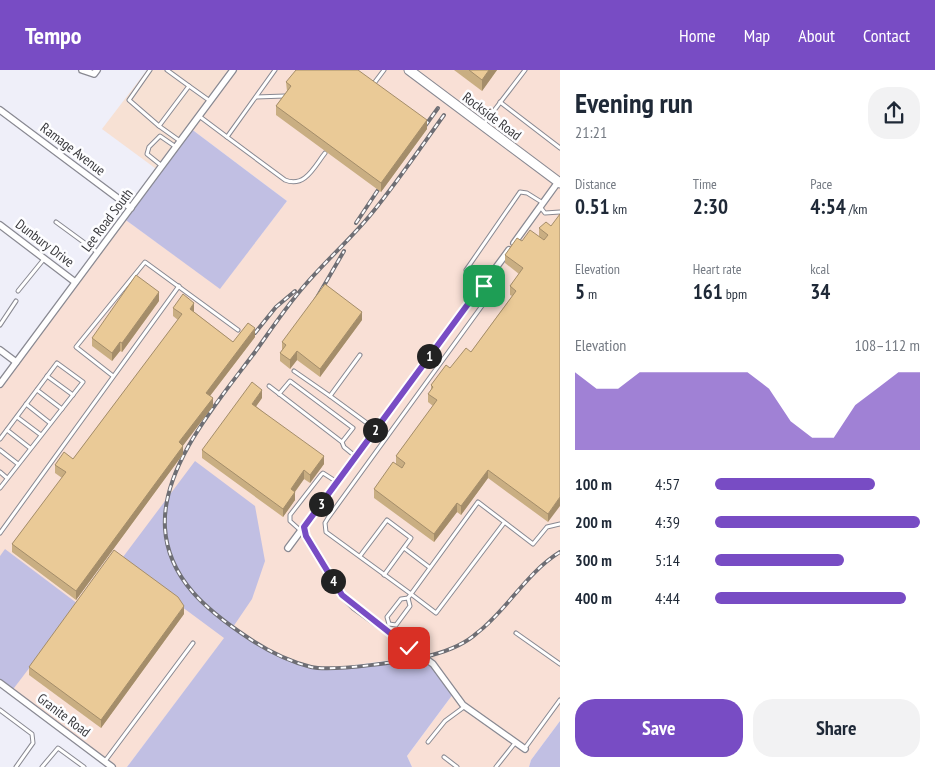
<!DOCTYPE html>
<meta charset="utf-8">
<style>
body{margin:0;font-family:"PT Sans Narrow",sans-serif;background:#f2f2f3;color:#1f2937;height:100vh;display:flex;flex-direction:column;font-size:19px;white-space:nowrap}
*{box-sizing:border-box;margin:0}
p{font-size:16px;color:#747a83}
.icon{flex:none;width:28px;height:28px;fill:none;stroke:currentColor;stroke-width:2;stroke-linecap:round;stroke-linejoin:round}
.map{position:relative;flex:1;overflow:hidden}
.details{display:flex;flex-direction:column;background:#fff;width:375px}
.details>*{flex:none}
.pin{position:absolute;display:grid;place-items:center;width:42px;height:42px;color:#fff;margin:-21px;border-radius:10px;box-shadow:0 2px 8px #0006}
.km{position:absolute;width:25px;height:25px;margin:-12px;border-radius:50%;background:#222;color:#fff;font-size:14px;line-height:25px;text-align:center}
.round{display:grid;place-items:center;flex:none;width:52px;height:52px;border-radius:20px;background:#f2f2f3}
.overview{display:flex;align-items:center;justify-content:space-between;height:85px;padding:0 15px}
h1{font-size:28px;font-weight:700;line-height:38px}
.metrics{display:grid;grid-template-columns:repeat(3,1fr);gap:8px;height:85px;padding:5px 15px}
.metrics div{display:grid;align-content:center}
.metrics b{font-size:21px;font-weight:700}
.metrics small{font-size:14px;font-weight:400}
.metrics p{font-size:14px}
.chart{height:140px;padding:10px 15px}
.chart p{display:flex;justify-content:space-between}
.chart svg{width:100%;height:90px;margin-top:5px;fill:#784cc4;opacity:.7}
.action{display:flex;gap:10px;margin-top:auto;padding:10px 15px}
.action a{flex:1;height:58px;border-radius:20px;background:#784cc4;color:#fff;font-size:20px;font-weight:700;line-height:58px;text-align:center}
.action a+a{background:#f2f2f3;color:#1f2937}
ul{padding:0 15px;list-style:none;font-size:16px}
li{display:grid;grid-template-columns:80px 60px 1fr;align-items:center;height:38px}
li i{height:12px;border-radius:6px;background:#784cc4}
header{display:flex;align-items:center;gap:30px;box-sizing:border-box;height:70px;padding:0 25px;background:#784cc4;color:#fff}
header strong{font-size:24px}
nav{display:flex;gap:28px;margin-inline-start:auto;font-size:18px}
main{display:flex;flex:1;min-height:0}
.map>svg:first-child{display:block}
</style>
<header>
<strong>Tempo</strong>
<nav><a>Home</a><a>Map</a><a>About</a><a>Contact</a></nav>
</header>
<main>
<div class="map">
<svg width="560" height="697" viewBox="0 0 560 697">
<rect width="100%" height="100%" fill="#efeff9"/>
<polygon fill="#f7e1d4" points="147,0 233,0 159,101 102,59"/>
<polygon fill="#f9e0d6" points="233,0 560,0 560,651 531,690 529,697 412,697 407,686 453,624 421,586 333,598 313,597 282,587 233,557 127,697 112,697 0,613 0,314 123,148 220,218 287,131 190,58"/>
<g fill="#c1bfe3">
<polygon points="190,58 287,131 220,219 123,148"/>
<path d="M195,391L255,436L265,491L252,529L233,557C258,575 290,596 322,598C353,600 390,591 421,586L433,594L453,624L407,686L412,697H127L224,568L120,491Z"/>
<polygon points="5,479 78,534 11,622 0,613 0,486"/>
<polygon points="560,651 560,697 529,697 531,690"/>
</g>
<g fill="none" stroke-linecap="round" stroke-linejoin="round">
<defs>
<g id="lane">
<polyline points="150,0 129,30 159,56"/>
<polyline points="167,0 189,16"/>
<polyline points="375,12 384,0"/>
<polyline points="256,27 285,26"/>
<polyline points="500,32 560,78"/>
<polyline points="199,46 227,67 275,0"/>
<polyline points="483,55 525,0"/>
<path d="M227,67L285,110C305,118 314,97 325,83"/>
<polyline points="180,71 159,56 189,16 210,31"/>
<polyline points="162,96 147,84 149,77 160,66 176,77"/>
<polyline points="541,138 545,143 560,142"/>
<polyline points="56,152 97,182"/>
<polyline points="484,213 466,200 520,122 527,123 543,133"/>
<polyline points="483,215 492,222 328,448 325,453 326,462 411,524 478,432 533,474 547,457 560,454"/>
<polyline points="18,221 44,189"/>
<polyline points="0,255 16,231"/>
<polyline points="360,285 330,326 375,359"/>
<polyline points="294,301 330,326"/>
<polyline points="47,306 73,325"/>
<polyline points="113,306 76,277 145,192 238,260"/>
<polyline points="269,316 342,372 344,377 355,386"/>
<polyline points="37,320 62,339"/>
<polyline points="279,324 290,311 353,358 342,372"/>
<polyline points="26,334 50,353"/>
<polyline points="17,347 41,365"/>
<polyline points="7,360 30,378"/>
<polyline points="0,369 57,293 83,312 0,418"/>
<polyline points="0,380 18,394"/>
<polyline points="0,402 7,408"/>
<polyline points="300,460 290,451 290,445 321,405 323,403 337,412"/>
<polyline points="0,463 179,216"/>
<polyline points="404,478 429,497"/>
<polyline points="360,486 387,450 411,468 384,505"/>
<polyline points="389,554 396,555 410,536 408,528 411,524 436,543 504,453"/>
<polyline points="389,554 387,547 401,529 408,528"/>
<polyline points="516,563 560,594"/>
<polyline points="0,640 32,664 33,673 16,697"/>
<polyline points="428,672 445,651 464,637"/>
<polyline points="525,678 560,630"/>
<polyline points="444,687 457,697"/>
<polyline points="105,691 193,573"/>
<polyline points="42,697 58,678 84,697"/>
<polyline points="496,697 515,673"/>
</g>
<g id="street">
<polyline points="82,0 94,4 97,0"/>
<polyline points="0,40 131,138"/>
<polyline points="0,155 75,212"/>
<polyline points="514,173 558,112"/>
<polyline points="0,280 16,292"/>
<polyline points="0,314 233,0"/>
<polyline points="304,457 306,466 342,525 354,537 433,594 463,635 525,679"/>
<polyline points="288,478 509,180"/>
<polyline points="0,613 112,697"/>
</g>
<polyline id="primary" points="409,0 560,113"/>
</defs>
<use href="#lane" stroke="#898992" stroke-width="5"/>
<use href="#street" stroke="#898992" stroke-width="8"/>
<use href="#primary" stroke="#898992" stroke-width="11"/>
<use href="#lane" stroke="#fff" stroke-width="3"/>
<use href="#street" stroke="#fff" stroke-width="5.5"/>
<use href="#primary" stroke="#fff" stroke-width="9"/>
<defs>
<g id="rail">
<path d="M444,45C421,77 398,111 372,143C350,170 323,193 300,221C284,240 270,261 255,282C220,329 161,396 165,458C168,509 208,541 247,567C266,580 288,591 311,597C332,602 408,591 432,585C447,581 465,574 477,563C508,539 526,503 560,482"/>
<polyline points="425,56 438,38"/>
<polyline points="356,153 378,120"/>
<polyline points="315,231 344,181"/>
<polyline points="255,263 276,237 295,221"/>
</g>
</defs>
<use href="#rail" stroke="#6e6e74" stroke-width="4"/>
<use href="#rail" stroke="#fdfdff" stroke-width="2" stroke-dasharray="5.5" stroke-linecap="butt"/>
</g>
<g fill="#c9ae82">
<polygon points="454,0 497,0 482,21"/>
<polygon points="359,1 427,59 381,122 276,45 276,36 287,21 286,12"/>
<polygon points="551,156 548,452 488,408 461,445 457,442 434,472 374,428 374,419 396,394 396,386 433,336 428,332 428,324 431,321 431,315 471,282 512,226 510,225 510,216 519,204 505,193 505,185 522,171 539,166 539,158"/>
<polygon points="159,231 122,282 120,281 112,291 92,276 92,268"/>
<polygon points="173,238 194,242 233,272 255,267 210,326 213,336 183,375 183,384 76,530 12,482 12,474 62,408 55,403 55,395 73,389 178,250 173,246"/>
<polygon points="362,250 320,307 297,290 290,299 280,291 280,283 282,280 282,272"/>
<polygon points="262,328 256,336 324,394 310,413 304,409 295,422 295,430 283,447 202,388 202,380"/>
<polygon points="184,544 101,658 29,605 29,597"/>
</g>
<g fill="#a48d6a">
<polygon points="489,0 497,0 482,21 482,10"/>
<polygon points="427,50 427,59 381,122 381,113"/>
<polygon points="159,222 159,231 122,282 122,273"/>
<polygon points="194,233 194,242 190,248 190,239"/>
<polygon points="362,242 362,250 320,307 320,299"/>
<polygon points="255,258 255,267 206,331 206,323"/>
<polygon points="120,272 120,281 112,291 112,283"/>
<polygon points="297,281 297,290 290,299 290,290"/>
<polygon points="262,320 262,328 252,342 252,334"/>
<polygon points="213,328 213,336 179,381 179,372"/>
<polygon points="183,376 183,384 76,530 76,521"/>
<polygon points="324,386 324,394 310,413 310,405"/>
<polygon points="304,400 304,409 291,427 291,419"/>
<polygon points="488,400 488,408 461,445 461,436"/>
<polygon points="295,422 295,430 283,447 283,439"/>
<polygon points="560,427 560,436 548,452 548,444"/>
<polygon points="457,433 457,442 434,472 434,464"/>
<polygon points="184,536 184,544 101,658 101,650"/>
</g>
<g fill="#eaca97" stroke="#a48d6a">
<polygon points="296,0 358,0 427,50 381,113 276,36 291,16 286,12"/>
<polygon points="469,0 489,0 482,10"/>
<polygon points="560,144 560,427 548,444 488,400 461,436 457,433 434,464 374,419 393,392 402,398 405,393 396,386 437,330 428,324 433,317 431,315 446,295 450,298 466,278 471,282 516,221 510,216 523,198 505,185 517,168 522,171 530,160 544,170 548,165 539,158 546,152 551,156"/>
<polygon points="136,205 159,222 122,273 120,272 112,283 92,268"/>
<polygon points="325,214 362,242 320,299 297,281 290,290 280,283 286,275 282,272"/>
<polygon points="183,224 194,233 190,239 233,272 248,253 255,258 206,323 213,328 179,372 183,376 76,521 12,474 66,402 55,395 64,382 73,389 182,244 173,238"/>
<polygon points="252,312 262,320 252,334 324,386 310,405 304,400 291,419 295,422 283,439 202,380"/>
<polygon points="114,480 178,527 184,536 101,650 29,597"/>
</g>
<g fill="none" stroke-linecap="round" stroke-linejoin="round">
<defs>
<polyline id="route" points="409,578 342,525 306,466 304,457 482,215 484,216"/>
</defs>
<use href="#route" stroke="#fff" stroke-width="10"/>
<use href="#route" stroke="#784cc4" stroke-width="6"/>
</g>
<g text-anchor="middle" dominant-baseline="central" stroke-width="5" stroke-linejoin="round" paint-order="stroke">
<g font-size="14" fill="#38383c" stroke="#fdfdff">
<text transform="translate(492 46) rotate(37)">Rockside Road</text>
<text transform="translate(73 79) rotate(37)">Ramage Avenue</text>
<text transform="translate(107 150) rotate(-53)">Lee Road South</text>
<text transform="translate(45 173) rotate(37)">Dunbury Drive</text>
<text transform="translate(64 645) rotate(37)">Granite Road</text>
</g>
</g>
</svg>
<div class="pin" style="left:484px;top:216px;background:#1e9e55"><svg class="icon" aria-label="arrive" viewBox="0 0 24 24"><path d="M6 21V4h12l-3 4 3 4H6"/></svg></div>
<div class="pin" style="left:409px;top:578px;background:#d93025"><svg class="icon" aria-label="check" viewBox="0 0 24 24"><path d="M5 12l5 5 9-10"/></svg></div>
<b class="km" style="left:429px;top:286px">1</b>
<b class="km" style="left:375px;top:360px">2</b>
<b class="km" style="left:321px;top:434px">3</b>
<b class="km" style="left:333px;top:511px">4</b>
</div>
<section class="details">
<div class="overview"><div><h1>Evening run</h1><p>21:21</p></div><a class="round"><svg class="icon" aria-label="share" viewBox="0 0 24 24"><path d="M12 15V3M7 8l5-5 5 5M5 13v7h14v-7"/></svg></a></div>
<div class="metrics">
<div><p>Distance</p><b>0.51<small> km</small></b></div>
<div><p>Time</p><b>2:30</b></div>
<div><p>Pace</p><b>4:54<small> /km</small></b></div>
</div>
<div class="metrics">
<div><p>Elevation</p><b>5<small> m</small></b></div>
<div><p>Heart rate</p><b>161<small> bpm</small></b></div>
<div><p>kcal</p><b>34</b></div>
</div>
<div class="chart"><p><span>Elevation</span>108–112 m</p>
<svg viewBox="0 0 160 44" preserveAspectRatio="none"><path d="M0 44V6L10 14L20 14L30 6L40 6L50 6L60 6L70 6L80 6L90 14L100 30L110 38L120 38L130 22L140 14L150 6L160 6V44z"/></svg>
</div>
<ul>
<li><b>100 m</b>4:57<i style="width:78%"></i></li>
<li><b>200 m</b>4:39<i style="width:100%"></i></li>
<li><b>300 m</b>5:14<i style="width:63%"></i></li>
<li><b>400 m</b>4:44<i style="width:93%"></i></li>
</ul>
<div class="action"><a>Save</a><a>Share</a></div>
</section>
</main>
